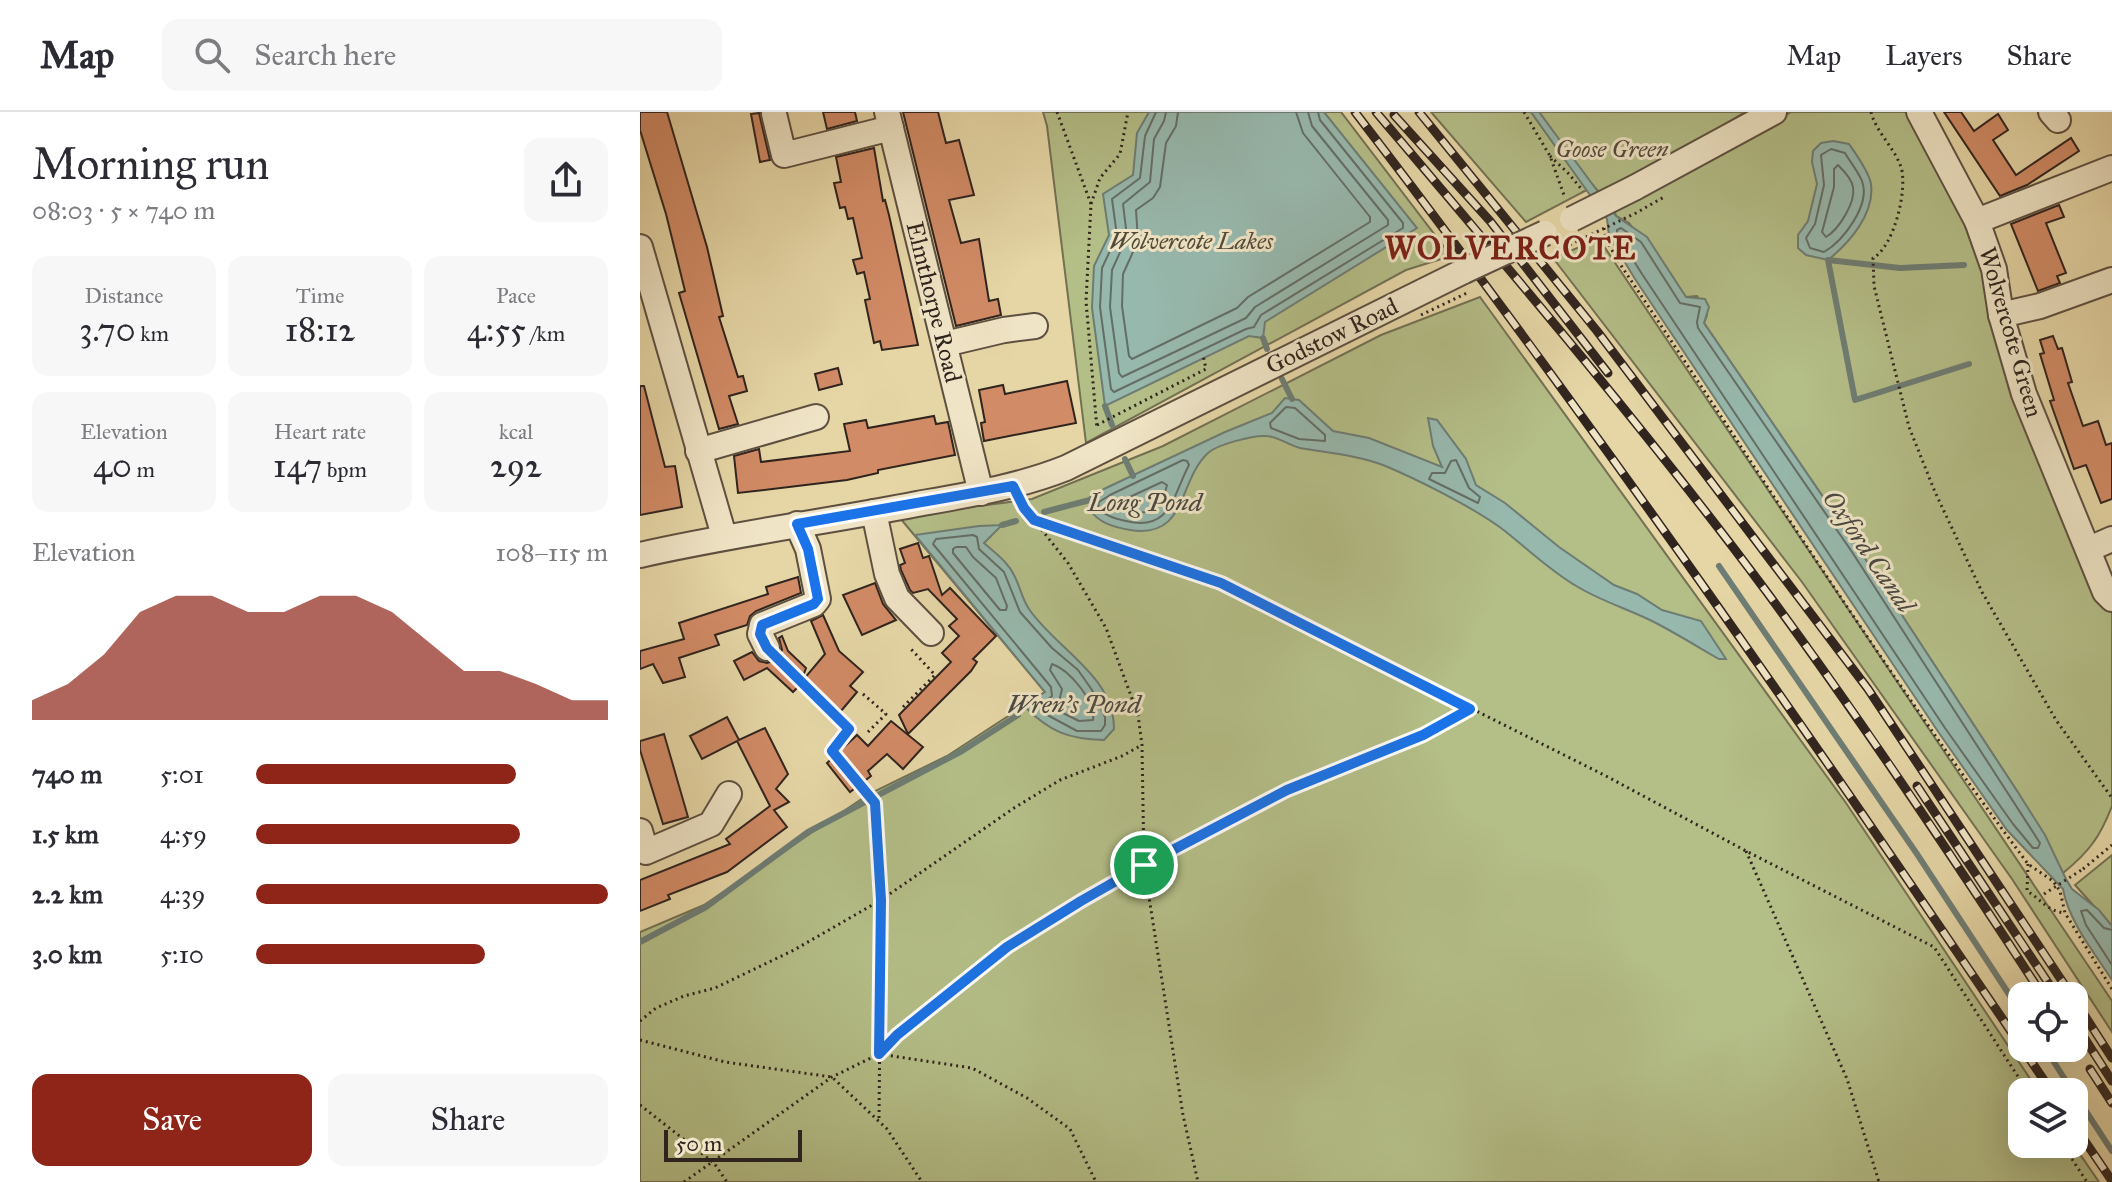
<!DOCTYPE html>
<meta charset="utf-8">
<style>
body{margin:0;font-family:"IM FELL Great Primer",serif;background:#f7f7f7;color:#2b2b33;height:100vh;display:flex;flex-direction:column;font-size:30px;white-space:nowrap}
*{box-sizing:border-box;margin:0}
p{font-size:26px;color:#7c7c81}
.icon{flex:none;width:44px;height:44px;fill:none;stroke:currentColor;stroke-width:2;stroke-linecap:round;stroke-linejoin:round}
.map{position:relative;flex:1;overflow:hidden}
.drawer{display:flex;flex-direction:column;background:#fff;width:640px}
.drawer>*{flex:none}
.buttons{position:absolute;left:1368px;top:870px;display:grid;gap:16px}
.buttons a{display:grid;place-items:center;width:80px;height:80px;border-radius:16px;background:#fff;box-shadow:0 8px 32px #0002;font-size:40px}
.scale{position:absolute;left:24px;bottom:20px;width:138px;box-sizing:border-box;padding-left:8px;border:4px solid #30241f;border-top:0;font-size:22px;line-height:28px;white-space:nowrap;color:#30241f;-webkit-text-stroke:6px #efe4c5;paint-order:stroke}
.pin{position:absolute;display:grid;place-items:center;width:68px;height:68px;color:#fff;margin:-34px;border:4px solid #fff;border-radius:50%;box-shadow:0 2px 8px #0007}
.round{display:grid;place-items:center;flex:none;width:84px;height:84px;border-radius:16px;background:#f7f7f7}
.overview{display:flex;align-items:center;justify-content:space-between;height:136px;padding:0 32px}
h1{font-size:44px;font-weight:600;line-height:60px}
.stats{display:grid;grid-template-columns:repeat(3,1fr);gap:12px;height:136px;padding:8px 32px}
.stats div{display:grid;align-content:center;border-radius:16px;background:#f7f7f7;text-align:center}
.stats b{font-size:34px;font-weight:600}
.stats small{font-size:22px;font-weight:400}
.stats p{font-size:22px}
.chart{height:224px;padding:16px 32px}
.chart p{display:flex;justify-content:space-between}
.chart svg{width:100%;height:144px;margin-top:8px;fill:#8f2418;opacity:.7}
.action{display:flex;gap:16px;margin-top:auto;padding:16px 32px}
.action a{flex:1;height:92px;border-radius:16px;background:#8f2418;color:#fff;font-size:32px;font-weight:600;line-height:92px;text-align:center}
.action a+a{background:#f7f7f7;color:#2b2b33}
ul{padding:0 32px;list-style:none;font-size:26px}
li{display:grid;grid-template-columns:128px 96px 1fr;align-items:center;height:60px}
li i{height:20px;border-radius:10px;background:#8f2418}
header{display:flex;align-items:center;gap:48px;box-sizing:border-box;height:112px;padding:0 40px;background:#fff;border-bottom:2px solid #e1e1e2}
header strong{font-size:38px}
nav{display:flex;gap:44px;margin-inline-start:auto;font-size:28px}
.search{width:560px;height:72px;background:#f7f7f7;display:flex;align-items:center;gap:20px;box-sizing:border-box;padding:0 28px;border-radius:16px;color:#7c7c81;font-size:30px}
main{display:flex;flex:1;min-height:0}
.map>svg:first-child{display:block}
</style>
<header>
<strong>Map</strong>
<div class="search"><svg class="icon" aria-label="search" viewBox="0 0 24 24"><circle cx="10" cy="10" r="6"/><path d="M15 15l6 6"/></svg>Search here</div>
<nav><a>Map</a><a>Layers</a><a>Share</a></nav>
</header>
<main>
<section class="drawer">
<div class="overview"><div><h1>Morning run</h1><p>08:03 · 5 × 740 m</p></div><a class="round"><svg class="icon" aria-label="share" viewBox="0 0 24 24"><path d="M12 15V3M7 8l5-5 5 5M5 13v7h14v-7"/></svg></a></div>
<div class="stats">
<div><p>Distance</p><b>3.70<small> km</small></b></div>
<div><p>Time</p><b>18:12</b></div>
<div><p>Pace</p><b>4:55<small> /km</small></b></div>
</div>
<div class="stats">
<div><p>Elevation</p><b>40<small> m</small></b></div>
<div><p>Heart rate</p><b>147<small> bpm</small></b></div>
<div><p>kcal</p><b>292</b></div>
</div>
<div class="chart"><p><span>Elevation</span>108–115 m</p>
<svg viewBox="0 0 160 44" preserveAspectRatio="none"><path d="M0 44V38L10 33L20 24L30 11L40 6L50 6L60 11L70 11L80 6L90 6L100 11L110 20L120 29L130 29L140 33L150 38L160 38V44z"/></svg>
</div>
<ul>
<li><b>740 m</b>5:01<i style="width:74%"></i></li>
<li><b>1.5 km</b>4:59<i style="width:75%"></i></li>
<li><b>2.2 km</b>4:39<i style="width:100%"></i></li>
<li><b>3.0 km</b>5:10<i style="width:65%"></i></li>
</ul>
<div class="action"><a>Save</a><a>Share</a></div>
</section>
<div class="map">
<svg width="1472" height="1070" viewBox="0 0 1472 1070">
<rect width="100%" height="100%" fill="#e6d6a6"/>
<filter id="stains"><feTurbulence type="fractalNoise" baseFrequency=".0025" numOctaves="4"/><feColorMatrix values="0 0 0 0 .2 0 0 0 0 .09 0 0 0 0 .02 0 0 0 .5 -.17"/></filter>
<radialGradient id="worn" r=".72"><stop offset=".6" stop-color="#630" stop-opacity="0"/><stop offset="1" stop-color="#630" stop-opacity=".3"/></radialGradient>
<g fill="#b4be87" stroke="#727153" stroke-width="2">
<polygon points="403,0 701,0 811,144 766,158 446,331 407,14"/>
<polygon points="791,0 891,0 947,78 886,110"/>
<polygon points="899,0 1105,0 995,67 961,82 945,65"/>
<path d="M1151,0H1268C1298,50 1327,99 1341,156C1347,182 1350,208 1359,233L1472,493V694C1460,725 1449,740 1423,761L1379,682L1218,436L1064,211L1067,203L1057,184L1046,185L989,111L976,104L973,93Z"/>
<polygon points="959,127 1472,889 1472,920 1372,767 1162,470 913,146"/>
<polygon points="840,185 1206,691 1399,980 1382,980 1382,1032 1433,1032 1459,1070 0,1070 0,820 64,793 229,682 307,644 405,580 255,400 347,393 392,387 523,334 741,223"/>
<polygon points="1472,743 1472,814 1435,773"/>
</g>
<g fill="#97b8ad" stroke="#6e7d74" stroke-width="2">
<polygon points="509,0 684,0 777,116 625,210 623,226 609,224 465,294 452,196 454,154 469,123 463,82 493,63 497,21"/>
<path d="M891,0H899L976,104L1007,125L1046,185L1065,187L1069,195L1064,211L1218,436L1379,682L1405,723L1426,767L1432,777L1459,798L1472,814V868C1454,840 1429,810 1423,777L1367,718L1299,621L995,167L969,124L967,107Z"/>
<path d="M1193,29L1209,32C1216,42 1229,60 1231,72C1235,102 1209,131 1188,148L1166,143L1158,136V123L1168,109L1177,72L1172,50L1173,39L1181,31Z"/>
<path d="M645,286L659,288L693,319L729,326L802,355L793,334L788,306L797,308L826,347L836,373L865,391L919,435L974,473L997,482L1022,498L1061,509L1086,547H1079C1058,535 1037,522 1016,511C991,498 963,490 938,475C910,459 887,436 861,416C832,395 777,367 743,353C716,343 688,341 660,336C648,333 637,324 626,324C613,323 576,333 568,341C537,370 548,427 490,418C473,415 459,411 449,397L450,385L466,376L585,320L632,301Z"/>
<path d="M362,413L344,431C355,441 368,450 374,463C380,474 382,487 389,497C416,537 474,563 474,617L464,628C428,627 410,620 384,594L405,580L275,423L339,414Z"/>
</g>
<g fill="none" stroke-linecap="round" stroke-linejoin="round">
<g stroke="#646e66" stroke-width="2">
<polyline points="516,0 505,24 500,66 472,87 477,124 462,156 460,195 471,277 474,280 606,217 614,215 621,203 763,116 763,111 680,8 678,0"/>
<polyline points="526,0 524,9 514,27 510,70 483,92 487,125 472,158 470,195 479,261 482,265 606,206 615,195 748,113 748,108 672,14 668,0"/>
<polyline points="538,0 536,14 526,31 520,75 513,86 496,98 498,129 483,162 482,194 489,244 492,247 597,196 608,185 730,110 730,105 663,21 656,0"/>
<path d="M1191,37L1205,41C1210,50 1218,59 1222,69C1231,93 1203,129 1184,140L1170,136L1166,126L1175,112L1184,73L1181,43Z"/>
<path d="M1198,53C1203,58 1212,68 1213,75C1216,91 1198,118 1186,125L1182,120L1194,75V57Z"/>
<polygon points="981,116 1001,130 1040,191 1060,195 1057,210 1058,216 1212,440 1400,731 1398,736 1393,736 1373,712 1305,616 1002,162 977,122 977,118"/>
<polygon points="646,295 655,296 685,323 685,329 659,327 631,316 630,311"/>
<path d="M543,348L547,349L549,353C533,383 531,420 486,409C476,407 464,404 458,396L459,390L470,383Z"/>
<polygon points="816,348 829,376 840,385 838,391 789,367 792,361 805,361 811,349"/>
<path d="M522,370L527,373C522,400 501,407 478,395L479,390Z"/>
<polygon points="333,423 337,425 339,437 364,460 380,500 412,536 438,558 452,578 465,605 465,613 461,619 437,619 400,599 400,594 412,584 411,575 293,432 296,427"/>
<polygon points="316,435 326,435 333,445 356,466 367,494 366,498 360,498 313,441 313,437"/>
<path d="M412,552C430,558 456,590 453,608L439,609L417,598L422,577L410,558Z"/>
<polyline points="1472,818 1464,816 1447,798 1441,799 1446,813 1472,853"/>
</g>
<g stroke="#6e7d74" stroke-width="6">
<polyline points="1324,153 1260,156 1188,148 1215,288 1329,252"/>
<polyline points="623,226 627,237"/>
<polyline points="642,267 652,287"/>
<polyline points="465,294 472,313"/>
<polyline points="485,347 493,364"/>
<polyline points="404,400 450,388"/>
<polyline points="362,413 376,409"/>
<polyline points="1079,454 1277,742 1382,902"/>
<polyline points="0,830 66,795 168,720 322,639 378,603"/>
<polyline points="1405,936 1433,980"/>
<polyline points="1434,981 1472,1039"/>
</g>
</g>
<g fill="#d18b66" stroke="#30241f" stroke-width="2">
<polygon points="0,0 27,0 67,135 83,204 79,205 98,265 103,264 107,279 89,284 98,312 79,317 39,181 45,179 26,102 0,18"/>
<polygon points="183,0 215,0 217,9 187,17"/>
<polygon points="263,0 298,0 306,31 319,28 334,83 309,88 321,131 339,127 349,189 358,187 361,203 316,214"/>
<polygon points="1304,0 1321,0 1334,19 1358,2 1368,18 1353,28 1376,63 1431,26 1439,39 1387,73 1360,84"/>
<polygon points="119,1 130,48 120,50 111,2"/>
<polygon points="234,36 243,89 245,88 249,103 278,233 242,238 240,229 234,231 225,188 230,187 224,160 217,162 213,148 222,146 213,106 208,107 205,95 200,96 194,71 201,70 196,45"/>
<polygon points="1419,93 1424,105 1406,111 1426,161 1417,164 1420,171 1398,179 1371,112"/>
<polygon points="1413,224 1418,237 1422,236 1432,270 1428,271 1443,314 1458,309 1466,333 1472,331 1472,387 1461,391 1446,353 1434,357 1410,289 1414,288 1400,242 1404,241 1400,228"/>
<polygon points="198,256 202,272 179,278 175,262"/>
<polygon points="427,269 436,311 344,329 341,311 345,310 339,278 363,273 365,282"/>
<polygon points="0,274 4,274 25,355 35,354 42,395 0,403"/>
<polygon points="294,304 296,312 308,310 315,343 238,358 238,361 207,368 98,381 94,344 119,337 121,350 210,339 204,312 226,308 228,316"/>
<polygon points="278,431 283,446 289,444 302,483 310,476 356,524 333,547 337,550 331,559 268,622 259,603 311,550 302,541 319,524 309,514 317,507 288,477 273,481 270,478 261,458 260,453 265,451 260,437"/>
<polygon points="158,465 161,481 116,499 110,504 107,513 75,523 79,533 39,546 45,565 23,571 13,552 0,557 0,539 44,527 39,511 128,482 126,475"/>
<polygon points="235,471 243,492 256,508 222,523 203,483"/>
<polygon points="183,503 199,539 223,560 210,574 217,580 201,599 163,568 185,542 171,509"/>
<polygon points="142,524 148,539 166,556 160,573 153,580 127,556 104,568 94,549 112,540 119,549 127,551 134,549 142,538 139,526"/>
<polygon points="87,605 99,628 125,616 148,662 136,677 149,690 134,698 147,715 87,760 28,783 30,787 0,799 0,768 90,732 86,727 130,694 97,629 62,647 50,624"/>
<polygon points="251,609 283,635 263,657 247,642 228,659 231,664 210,680 187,651 217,623 228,634"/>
<polygon points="24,622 48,705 23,712 0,638 0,629"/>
</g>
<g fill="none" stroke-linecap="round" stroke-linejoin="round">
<defs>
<g id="minor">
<polyline points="247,0 341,381"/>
<polyline points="1279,0 1337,109 1354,157 1361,203 1384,282 1465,480 1472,487"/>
<polyline points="1411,0 1418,8"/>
<polyline points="134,2 144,43 251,16"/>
<polyline points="994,76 1134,0"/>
<polyline points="1337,109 1472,56"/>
<polyline points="0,135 84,424"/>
<polyline points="1361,203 1400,194 1472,168"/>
<polyline points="305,232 364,218 395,214"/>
<polyline points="58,339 176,305"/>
<polyline points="234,400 247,462 257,486 291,521"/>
<polyline points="1449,437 1472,427"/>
<path d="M0,443C92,422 185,410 277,392C328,383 378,375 426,356L824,159"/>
<polyline points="127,536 120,522 122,513 174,492 178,487 168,437 157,412"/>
<polyline points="0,719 6,740 71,712 89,682"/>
</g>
</defs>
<use href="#minor" stroke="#5e5041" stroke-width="28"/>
<g stroke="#30241f" stroke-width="3" stroke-dasharray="2 4" stroke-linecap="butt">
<polyline points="417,0 451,92 446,189 457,317"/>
<polyline points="884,0 910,44 925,86"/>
<path d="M1231,0C1236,20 1254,35 1261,55C1268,77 1254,135 1233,146L1234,174L1269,315L1295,380L1342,480L1416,608L1472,686"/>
<polyline points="910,44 929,62 943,79"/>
<polyline points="451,92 460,66 480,42 488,0"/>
<path d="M964,116L965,126L980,152C1115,353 1243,558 1388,752L1413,769L1420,779L1425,801L1472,877"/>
<polyline points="457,313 566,257 563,243"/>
<polyline points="382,392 394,408 581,471 966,664 1106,739 1294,835 1388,980"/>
<polyline points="394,408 428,451 466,516 498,603 502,633 504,753 543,1003 558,1070"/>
<polyline points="141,550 209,617 192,639 235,691 241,788 239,1008"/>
<polyline points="223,582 246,602 228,620"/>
<polyline points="263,595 295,563 271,537 273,535"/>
<polyline points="1106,739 1207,967 1239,1070"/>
<path d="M1388,752L1387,779C1402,788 1406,798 1424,801"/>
<polyline points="1443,757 1472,733"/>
<polyline points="0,909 16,896 44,884 75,876 154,838 241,788 374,696 420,668 482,644 502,633"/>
<polyline points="0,928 85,950 192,965 247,1017 282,1070"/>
<polyline points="239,942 332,956 387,986 430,1017 456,1070"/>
<polyline points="0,993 74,1051 87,1070"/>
<polyline points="1422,1032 1447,1070"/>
<polyline points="44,1070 192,965 239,942 257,923 367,835 441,789 509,750 647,678 783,623 830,597"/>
</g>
<use href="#minor" stroke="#efe4c5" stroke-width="24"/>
<defs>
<g id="rail">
<path d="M715,0C959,318 1187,647 1412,980"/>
<path d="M736,0C869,157 1003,314 1126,479C1223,610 1314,747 1403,884"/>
<polyline points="779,0 957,219 1228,577 1432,884"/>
<polyline points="754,3 850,109 968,261"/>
<polyline points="1277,674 1417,884"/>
<polyline points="1434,887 1472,946"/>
<polyline points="1434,910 1472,969"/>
<polyline points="1450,957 1472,991"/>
<polyline points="1434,1013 1472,1069"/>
</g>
</defs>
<use href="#rail" stroke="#30241f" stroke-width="9"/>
<use href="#rail" stroke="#efe4c5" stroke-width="6" stroke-dasharray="18" stroke-linecap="butt"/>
<defs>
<g id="minor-bridge">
<polyline points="932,107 994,76"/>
<polyline points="824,159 905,121"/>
</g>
</defs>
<use href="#minor-bridge" stroke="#5e5041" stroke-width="28" stroke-linecap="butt"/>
<g stroke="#30241f" stroke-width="3" stroke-dasharray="2 4" stroke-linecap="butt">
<polyline points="919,138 996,101 1024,85"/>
<polyline points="781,203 829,180"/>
<polyline points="1404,782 1443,757"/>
</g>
<use href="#minor-bridge" stroke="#efe4c5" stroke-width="24"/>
</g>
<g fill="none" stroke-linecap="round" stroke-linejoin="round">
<defs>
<polygon id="route" points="373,374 384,396 394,408 581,471 830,597 783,623 647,678 504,753 441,789 367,835 257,923 239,942 241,788 235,691 192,639 209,617 127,536 120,522 122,513 174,492 178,487 168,437 157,412"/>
</defs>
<use href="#route" stroke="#fff" stroke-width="16"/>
<use href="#route" stroke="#1a73e8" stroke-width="10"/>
</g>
<g text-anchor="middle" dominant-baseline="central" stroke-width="6" stroke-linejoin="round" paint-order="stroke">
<g font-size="24" font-style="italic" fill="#514a39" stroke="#efe4c5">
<text x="972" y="37">Goose Green</text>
<text x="551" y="129">Wolvercote Lakes</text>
</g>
<g font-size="24" fill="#30241f" stroke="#efe4c5">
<text transform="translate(294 190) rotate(76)">Elmthorpe Road</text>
<text transform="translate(1371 220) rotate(74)">Wolvercote Green</text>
<text transform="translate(692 224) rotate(-26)">Godstow Road</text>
</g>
<g font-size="26" font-style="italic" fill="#4a4942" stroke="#efe4c5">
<text x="505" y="390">Long Pond</text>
<text transform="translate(1229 439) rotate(56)">Oxford Canal</text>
<text x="434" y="592">Wren's Pond</text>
</g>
<g font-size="32" font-weight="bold" letter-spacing="2" fill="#7a1f14" stroke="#efe4c5">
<text x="871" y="136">WOLVERCOTE</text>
</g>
</g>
<rect width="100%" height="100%" filter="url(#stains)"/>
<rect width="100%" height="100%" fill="url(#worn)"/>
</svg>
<div class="buttons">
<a><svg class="icon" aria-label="locate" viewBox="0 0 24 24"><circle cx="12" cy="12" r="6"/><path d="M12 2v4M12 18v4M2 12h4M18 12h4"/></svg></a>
<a><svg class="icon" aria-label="layers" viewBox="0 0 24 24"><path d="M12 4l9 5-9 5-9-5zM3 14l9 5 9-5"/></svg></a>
</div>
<div class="scale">50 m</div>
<div class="pin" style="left:504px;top:753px;background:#1e9e55"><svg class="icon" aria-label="arrive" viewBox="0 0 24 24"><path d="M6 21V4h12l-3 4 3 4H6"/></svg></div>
</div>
</main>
